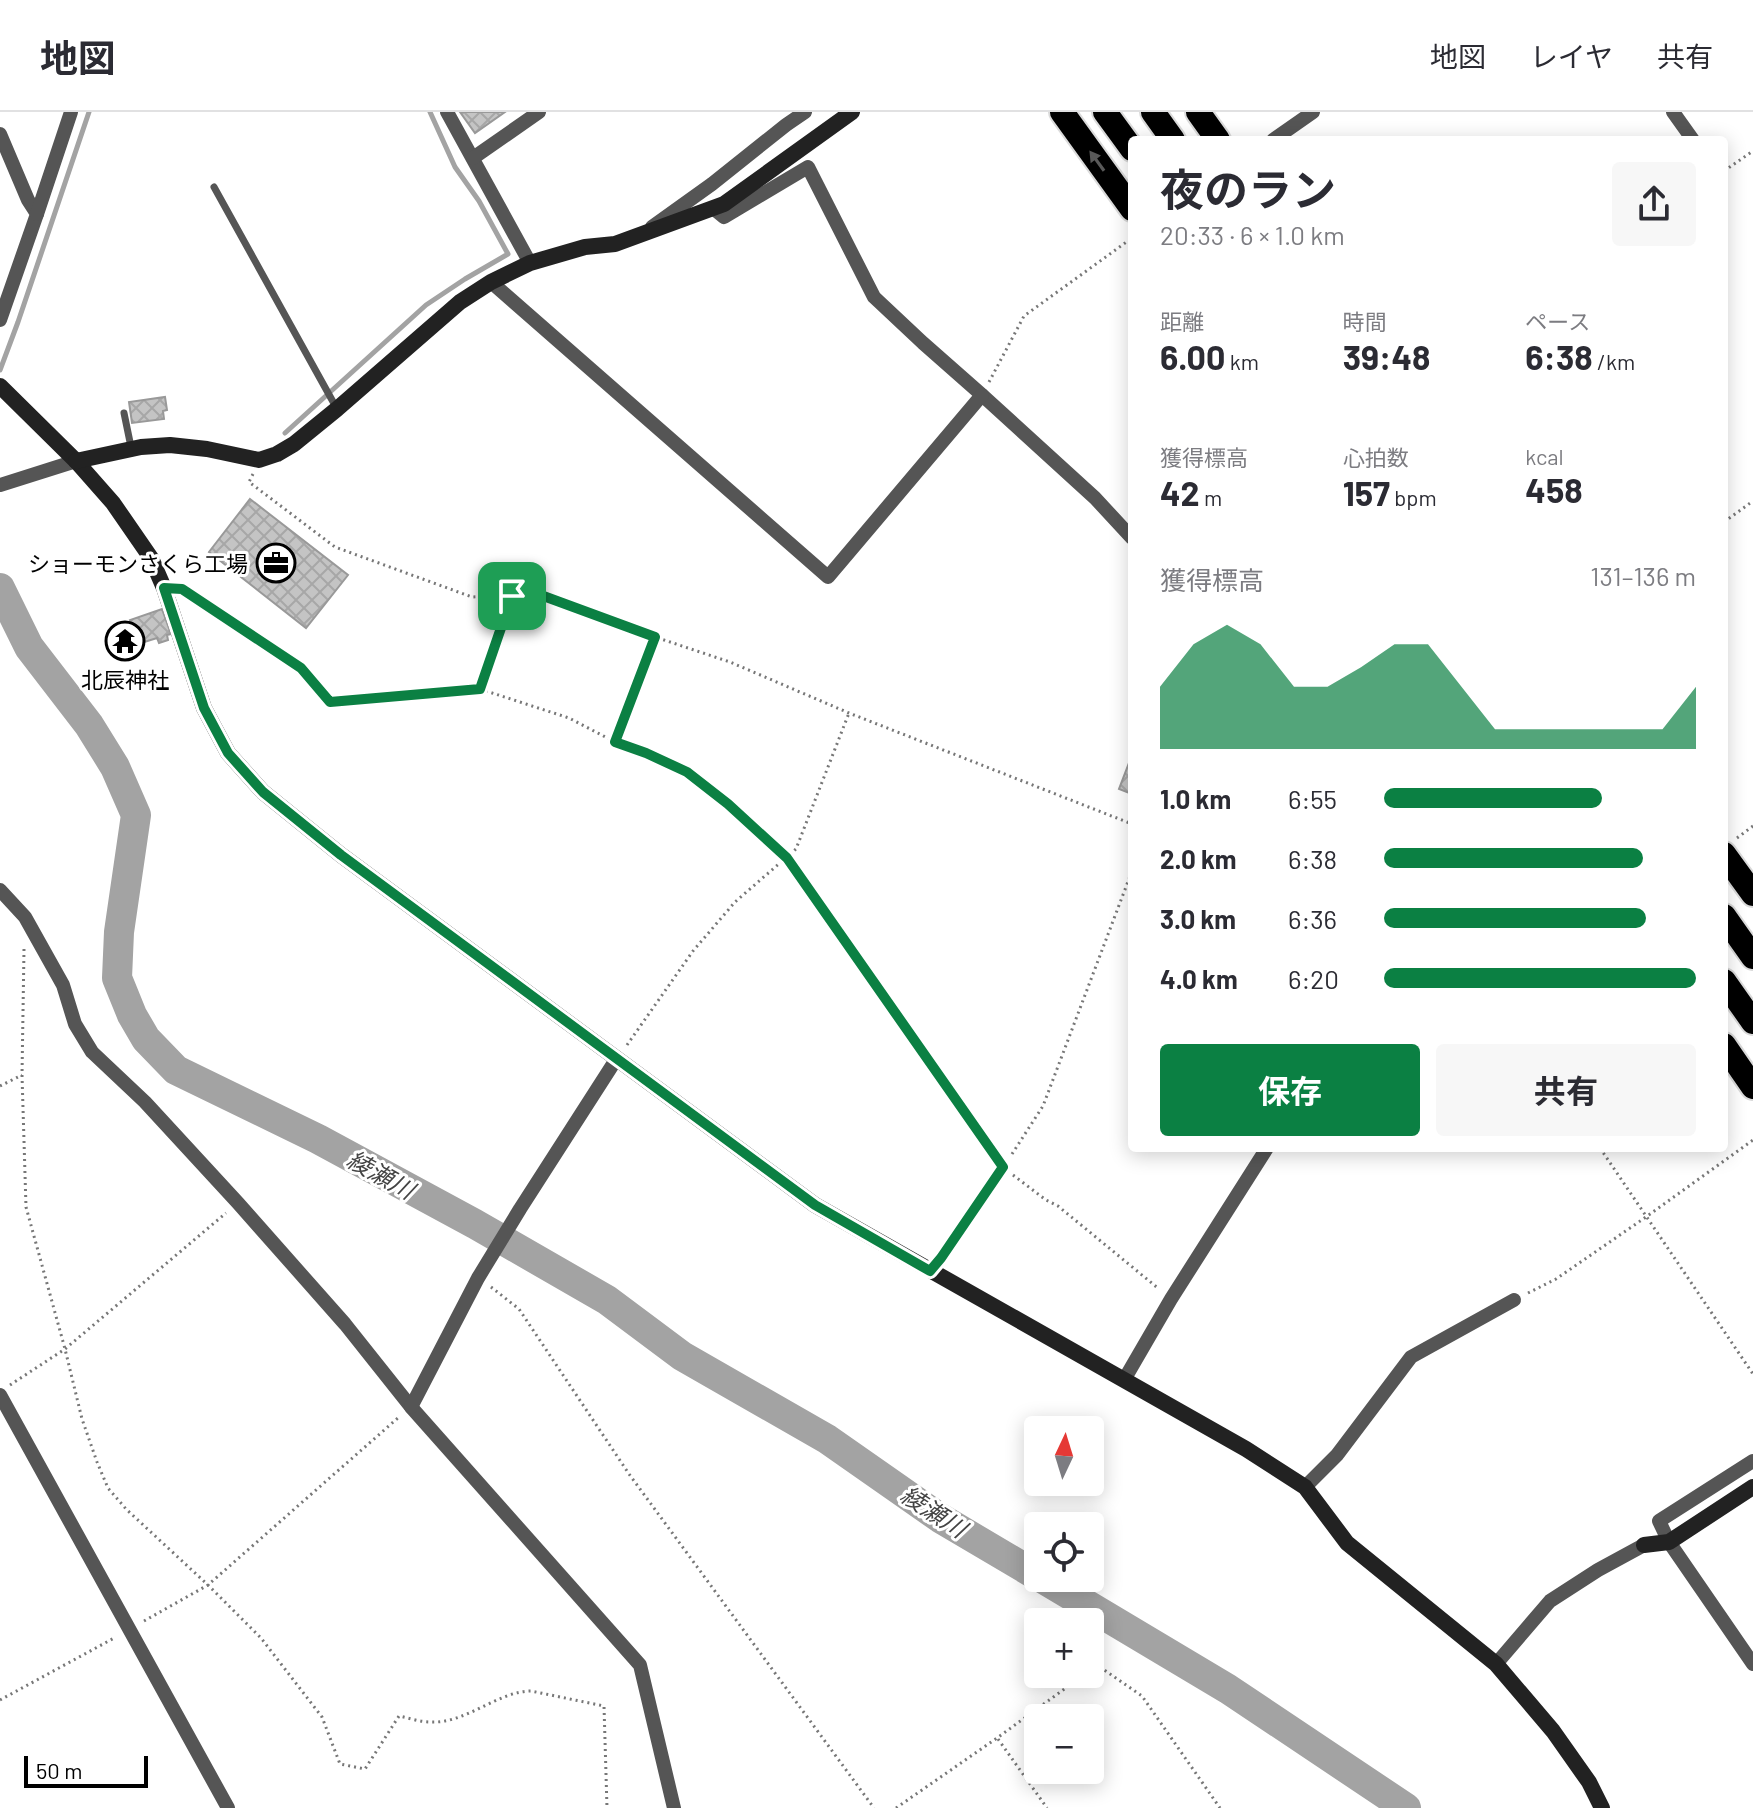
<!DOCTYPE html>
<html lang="ja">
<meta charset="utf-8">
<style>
body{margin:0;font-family:Barlow,"Noto Sans JP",sans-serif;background:#f7f7f7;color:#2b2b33;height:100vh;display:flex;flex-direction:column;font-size:30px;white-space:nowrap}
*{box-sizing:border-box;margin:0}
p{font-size:26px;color:#7c7c81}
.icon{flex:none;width:44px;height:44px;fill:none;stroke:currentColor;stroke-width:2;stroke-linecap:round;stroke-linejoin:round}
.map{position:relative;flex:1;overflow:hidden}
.details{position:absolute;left:1128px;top:24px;width:600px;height:1016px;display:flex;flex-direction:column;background:#fff;border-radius:8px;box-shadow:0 4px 20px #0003}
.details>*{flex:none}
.needle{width:52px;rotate:4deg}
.buttons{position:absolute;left:1024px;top:1304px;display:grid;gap:16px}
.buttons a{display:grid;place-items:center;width:80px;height:80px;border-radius:8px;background:#fff;box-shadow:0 4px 20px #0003;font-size:40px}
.scale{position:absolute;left:24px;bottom:20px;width:124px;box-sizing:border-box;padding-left:8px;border:4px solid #000;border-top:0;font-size:22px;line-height:28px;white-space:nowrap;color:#000;-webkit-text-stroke:6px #fff;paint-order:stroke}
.pin{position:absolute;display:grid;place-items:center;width:68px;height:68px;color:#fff;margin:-34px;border-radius:16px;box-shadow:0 4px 12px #0006}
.round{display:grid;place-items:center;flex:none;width:84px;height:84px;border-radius:8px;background:#f7f7f7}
.overview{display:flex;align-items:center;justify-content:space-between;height:136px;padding:0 32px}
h1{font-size:44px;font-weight:700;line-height:60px}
.figures{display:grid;grid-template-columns:repeat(3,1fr);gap:12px;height:136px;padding:8px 32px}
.figures div{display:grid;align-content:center}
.figures b{font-size:34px;font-weight:700}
.figures small{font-size:22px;font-weight:400}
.figures p{font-size:22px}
.chart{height:224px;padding:16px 32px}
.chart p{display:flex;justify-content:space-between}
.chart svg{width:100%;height:144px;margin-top:8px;fill:#0b8043;opacity:.7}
.action{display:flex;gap:16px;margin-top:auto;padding:16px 32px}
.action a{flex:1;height:92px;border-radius:8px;background:#0b8043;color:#fff;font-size:32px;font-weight:700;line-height:92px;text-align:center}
.action a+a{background:#f7f7f7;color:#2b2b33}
ul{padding:0 32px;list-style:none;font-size:26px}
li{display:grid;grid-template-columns:128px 96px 1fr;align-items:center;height:60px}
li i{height:20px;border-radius:10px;background:#0b8043}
header{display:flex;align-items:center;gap:48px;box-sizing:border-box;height:112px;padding:0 40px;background:#fff;border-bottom:2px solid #e1e1e2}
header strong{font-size:38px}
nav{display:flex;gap:44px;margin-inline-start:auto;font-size:28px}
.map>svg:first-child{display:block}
</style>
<header>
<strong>地図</strong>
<nav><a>地図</a><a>レイヤ</a><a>共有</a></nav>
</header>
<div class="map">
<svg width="1753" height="1696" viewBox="0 0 1753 1696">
<defs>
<pattern id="building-cross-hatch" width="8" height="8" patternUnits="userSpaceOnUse" patternTransform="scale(2)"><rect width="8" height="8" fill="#c4c4c4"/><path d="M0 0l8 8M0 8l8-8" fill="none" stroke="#a7a7a7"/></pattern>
</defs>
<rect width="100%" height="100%" fill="#fff"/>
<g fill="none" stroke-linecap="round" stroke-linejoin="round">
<g stroke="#a3a3a3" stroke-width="5">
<polyline points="0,258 18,210 89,0"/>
<polyline points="285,321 426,193 465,167 508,142 479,89 455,55 430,0"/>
</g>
<g stroke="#a3a3a3" stroke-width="30">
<polyline points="0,476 29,535 89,613 115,655 136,703 119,820 117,866 132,903 146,927 176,958 318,1027 475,1112 607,1188 682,1244 827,1327 940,1406 1038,1464"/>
<polyline points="1042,1466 1228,1577 1406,1696"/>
</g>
</g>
<g fill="url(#building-cross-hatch)" stroke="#999" stroke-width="2">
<polygon points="460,0 505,0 475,21"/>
<polygon points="165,285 167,298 163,299 164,307 132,311 129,290"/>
<polygon points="250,387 348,463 306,516 209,440"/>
<polygon points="162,497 171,522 167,523 168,528 159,531 157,526 138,532 130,508"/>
<polygon points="128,519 133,534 122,538 116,523"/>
<polygon points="1132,643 1132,682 1119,677"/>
</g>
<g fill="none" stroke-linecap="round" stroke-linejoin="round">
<defs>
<g id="highway">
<polyline points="1062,0 1132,97"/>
<polyline points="1105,0 1132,37"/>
<polyline points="1153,0 1173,28"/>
<polyline points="1198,0 1218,28"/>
<polyline points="1724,742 1753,782"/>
<polyline points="1724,804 1753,845"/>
<polyline points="1724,869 1753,910"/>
<polyline points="1724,933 1753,975"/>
</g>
</defs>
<use href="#highway" stroke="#dbdbdb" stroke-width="28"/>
<g stroke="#777" stroke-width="3" stroke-dasharray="2 4" stroke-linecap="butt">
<polyline points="1724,59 1753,39"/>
<polyline points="989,270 1024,204 1132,126"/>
<polyline points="253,362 249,370 335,435 472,485 538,482 655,525 730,550 849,601 1132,712"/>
<polyline points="1724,410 1753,389"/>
<polyline points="180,477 301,556 330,590 480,577 512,484"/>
<polyline points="480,577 569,606 615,630 646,641 687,660 728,692 787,746 995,1043"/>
<polyline points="616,630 655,525"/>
<polyline points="1737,726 1753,714"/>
<path d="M24,837L22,963L26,1095L65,1237L82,1307L97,1350L108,1376L126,1397L208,1473L261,1526L322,1605L340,1652L365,1657L399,1604C409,1606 420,1610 430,1610C466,1612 498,1579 531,1579L604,1594L607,1696"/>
<polyline points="627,933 693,839 735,790 796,737 849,601"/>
<polyline points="0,974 22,963"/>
<polyline points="1600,1036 1753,1262"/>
<polyline points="1012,1042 1043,994 1132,759"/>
<polyline points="1013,1063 1046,1088 1058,1094 1159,1177"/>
<polyline points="491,1175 519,1197 629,1362 874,1696"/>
<polyline points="1528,1181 1556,1167 1646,1105 1753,1028"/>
<polyline points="10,1273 65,1237 226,1101"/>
<polyline points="144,1509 208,1473 399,1305"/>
<polyline points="1090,1558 1097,1553 1142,1584 1220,1696"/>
<polyline points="0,1588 116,1525"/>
<polyline points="998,1627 1047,1696"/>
<polyline points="896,1696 997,1626 1085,1562"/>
</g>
<g stroke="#555" stroke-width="7">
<polyline points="214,75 337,297"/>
<polyline points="124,301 131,335"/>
</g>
<g stroke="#555" stroke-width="14">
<polyline points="447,0 530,151"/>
<polyline points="1673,0 1693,28"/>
<polyline points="0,22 28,88 37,102 0,208"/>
<polyline points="1273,28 1313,0"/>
<polyline points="473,46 539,0"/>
<polyline points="713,96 724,105 808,55 874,185 923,231 982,283 1095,386 1132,426"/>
<polyline points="37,102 71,0"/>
<polyline points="652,115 712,72 786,13 805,0"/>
<polyline points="491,170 828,465 982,283"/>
<polyline points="0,373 76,349"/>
<polyline points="0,778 25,805 63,873 75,912 92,940 145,990 238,1091 345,1212 411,1295 640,1553 674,1696"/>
<polyline points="930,1159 941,1146 1003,1055"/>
<polyline points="1124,1268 1171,1187 1267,1036"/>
<polyline points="0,1283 228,1696"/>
<polyline points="411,1295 478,1166 520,1097 617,946"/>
<polyline points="1753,1349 1659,1409 1669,1430 1753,1552"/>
<polyline points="1305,1375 1337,1343 1411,1245 1514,1188"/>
<polyline points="1496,1552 1550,1489 1598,1458 1644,1433"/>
</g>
<g stroke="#222" stroke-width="16">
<polyline points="0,274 76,349 113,391 151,446 164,476 204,596 228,641 263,680 341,743 815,1093 1246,1337 1305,1375 1347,1431 1496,1552 1553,1619 1589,1670 1602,1696"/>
<polyline points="76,349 141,335 170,333 207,337 259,348 277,342 294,332 337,297 460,190 491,170 530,151 585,135 615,132 724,92 852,0"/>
<polyline points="1644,1433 1669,1430 1753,1375"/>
</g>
<use href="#highway" stroke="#000" stroke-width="24"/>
</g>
<defs><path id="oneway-solid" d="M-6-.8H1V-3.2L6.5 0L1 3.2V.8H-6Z" transform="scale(2)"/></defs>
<use fill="#595959" href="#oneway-solid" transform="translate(1097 49) rotate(-126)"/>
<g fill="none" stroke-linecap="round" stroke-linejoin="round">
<defs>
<polygon id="route" points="164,476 182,477 301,556 330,590 480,577 512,484 538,482 655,525 615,630 646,641 687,660 728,692 787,746 1003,1055 941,1146 930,1159 815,1093 341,743 263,680 228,641 204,596"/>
</defs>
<use href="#route" stroke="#fff" stroke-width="16"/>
<use href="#route" stroke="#0b8043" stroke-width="10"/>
</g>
<defs>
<symbol id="office-ring" viewBox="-11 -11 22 22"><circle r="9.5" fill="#fff" stroke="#000" stroke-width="1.5"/><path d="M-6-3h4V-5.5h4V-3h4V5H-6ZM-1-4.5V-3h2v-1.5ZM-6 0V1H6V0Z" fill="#000"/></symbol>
<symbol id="temple-ring" viewBox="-11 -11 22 22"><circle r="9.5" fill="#fff" stroke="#000" stroke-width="1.5"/><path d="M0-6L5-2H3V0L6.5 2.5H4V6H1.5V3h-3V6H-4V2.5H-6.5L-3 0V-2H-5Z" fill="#000"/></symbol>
</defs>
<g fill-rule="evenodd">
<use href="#office-ring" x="254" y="429" width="44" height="44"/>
<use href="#temple-ring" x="103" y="507" width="44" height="44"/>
</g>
<g text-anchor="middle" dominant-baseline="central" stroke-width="6" stroke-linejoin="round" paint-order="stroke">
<g font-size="22" fill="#000" stroke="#fff" text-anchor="end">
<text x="248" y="451">ショーモンさくら工場</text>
<text x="125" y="567" text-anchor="middle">北辰神社</text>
</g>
<g font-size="24" font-style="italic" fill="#444" stroke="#fff">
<text transform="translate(381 1062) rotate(29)">綾瀬川</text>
<text transform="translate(934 1399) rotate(33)">綾瀬川</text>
</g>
</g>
</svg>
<div class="buttons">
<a><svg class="needle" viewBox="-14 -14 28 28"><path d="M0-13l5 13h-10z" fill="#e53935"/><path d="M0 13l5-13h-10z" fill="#7c7c81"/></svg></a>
<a><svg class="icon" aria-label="locate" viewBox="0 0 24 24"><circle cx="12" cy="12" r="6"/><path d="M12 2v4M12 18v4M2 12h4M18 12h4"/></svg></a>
<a>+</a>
<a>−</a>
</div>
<div class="scale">50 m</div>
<div class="pin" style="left:512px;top:484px;background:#1e9e55"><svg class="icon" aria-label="arrive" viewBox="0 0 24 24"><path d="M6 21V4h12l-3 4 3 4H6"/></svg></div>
<section class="details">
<div class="overview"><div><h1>夜のラン</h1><p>20:33 · 6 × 1.0 km</p></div><a class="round"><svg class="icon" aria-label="share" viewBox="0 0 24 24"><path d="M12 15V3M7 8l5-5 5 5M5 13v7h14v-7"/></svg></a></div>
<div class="figures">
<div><p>距離</p><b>6.00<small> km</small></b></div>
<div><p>時間</p><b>39:48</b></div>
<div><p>ペース</p><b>6:38<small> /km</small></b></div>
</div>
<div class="figures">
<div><p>獲得標高</p><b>42<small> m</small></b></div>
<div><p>心拍数</p><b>157<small> bpm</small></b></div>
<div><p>kcal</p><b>458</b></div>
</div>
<div class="chart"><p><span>獲得標高</span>131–136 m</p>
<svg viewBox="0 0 160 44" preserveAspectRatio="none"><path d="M0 44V25L10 12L20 6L30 12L40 25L50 25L60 19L70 12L80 12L90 25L100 38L110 38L120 38L130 38L140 38L150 38L160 25V44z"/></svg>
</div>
<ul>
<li><b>1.0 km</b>6:55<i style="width:70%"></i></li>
<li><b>2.0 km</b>6:38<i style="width:83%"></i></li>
<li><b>3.0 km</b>6:36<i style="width:84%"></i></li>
<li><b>4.0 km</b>6:20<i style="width:100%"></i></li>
</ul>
<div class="action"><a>保存</a><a>共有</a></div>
</section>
</div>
